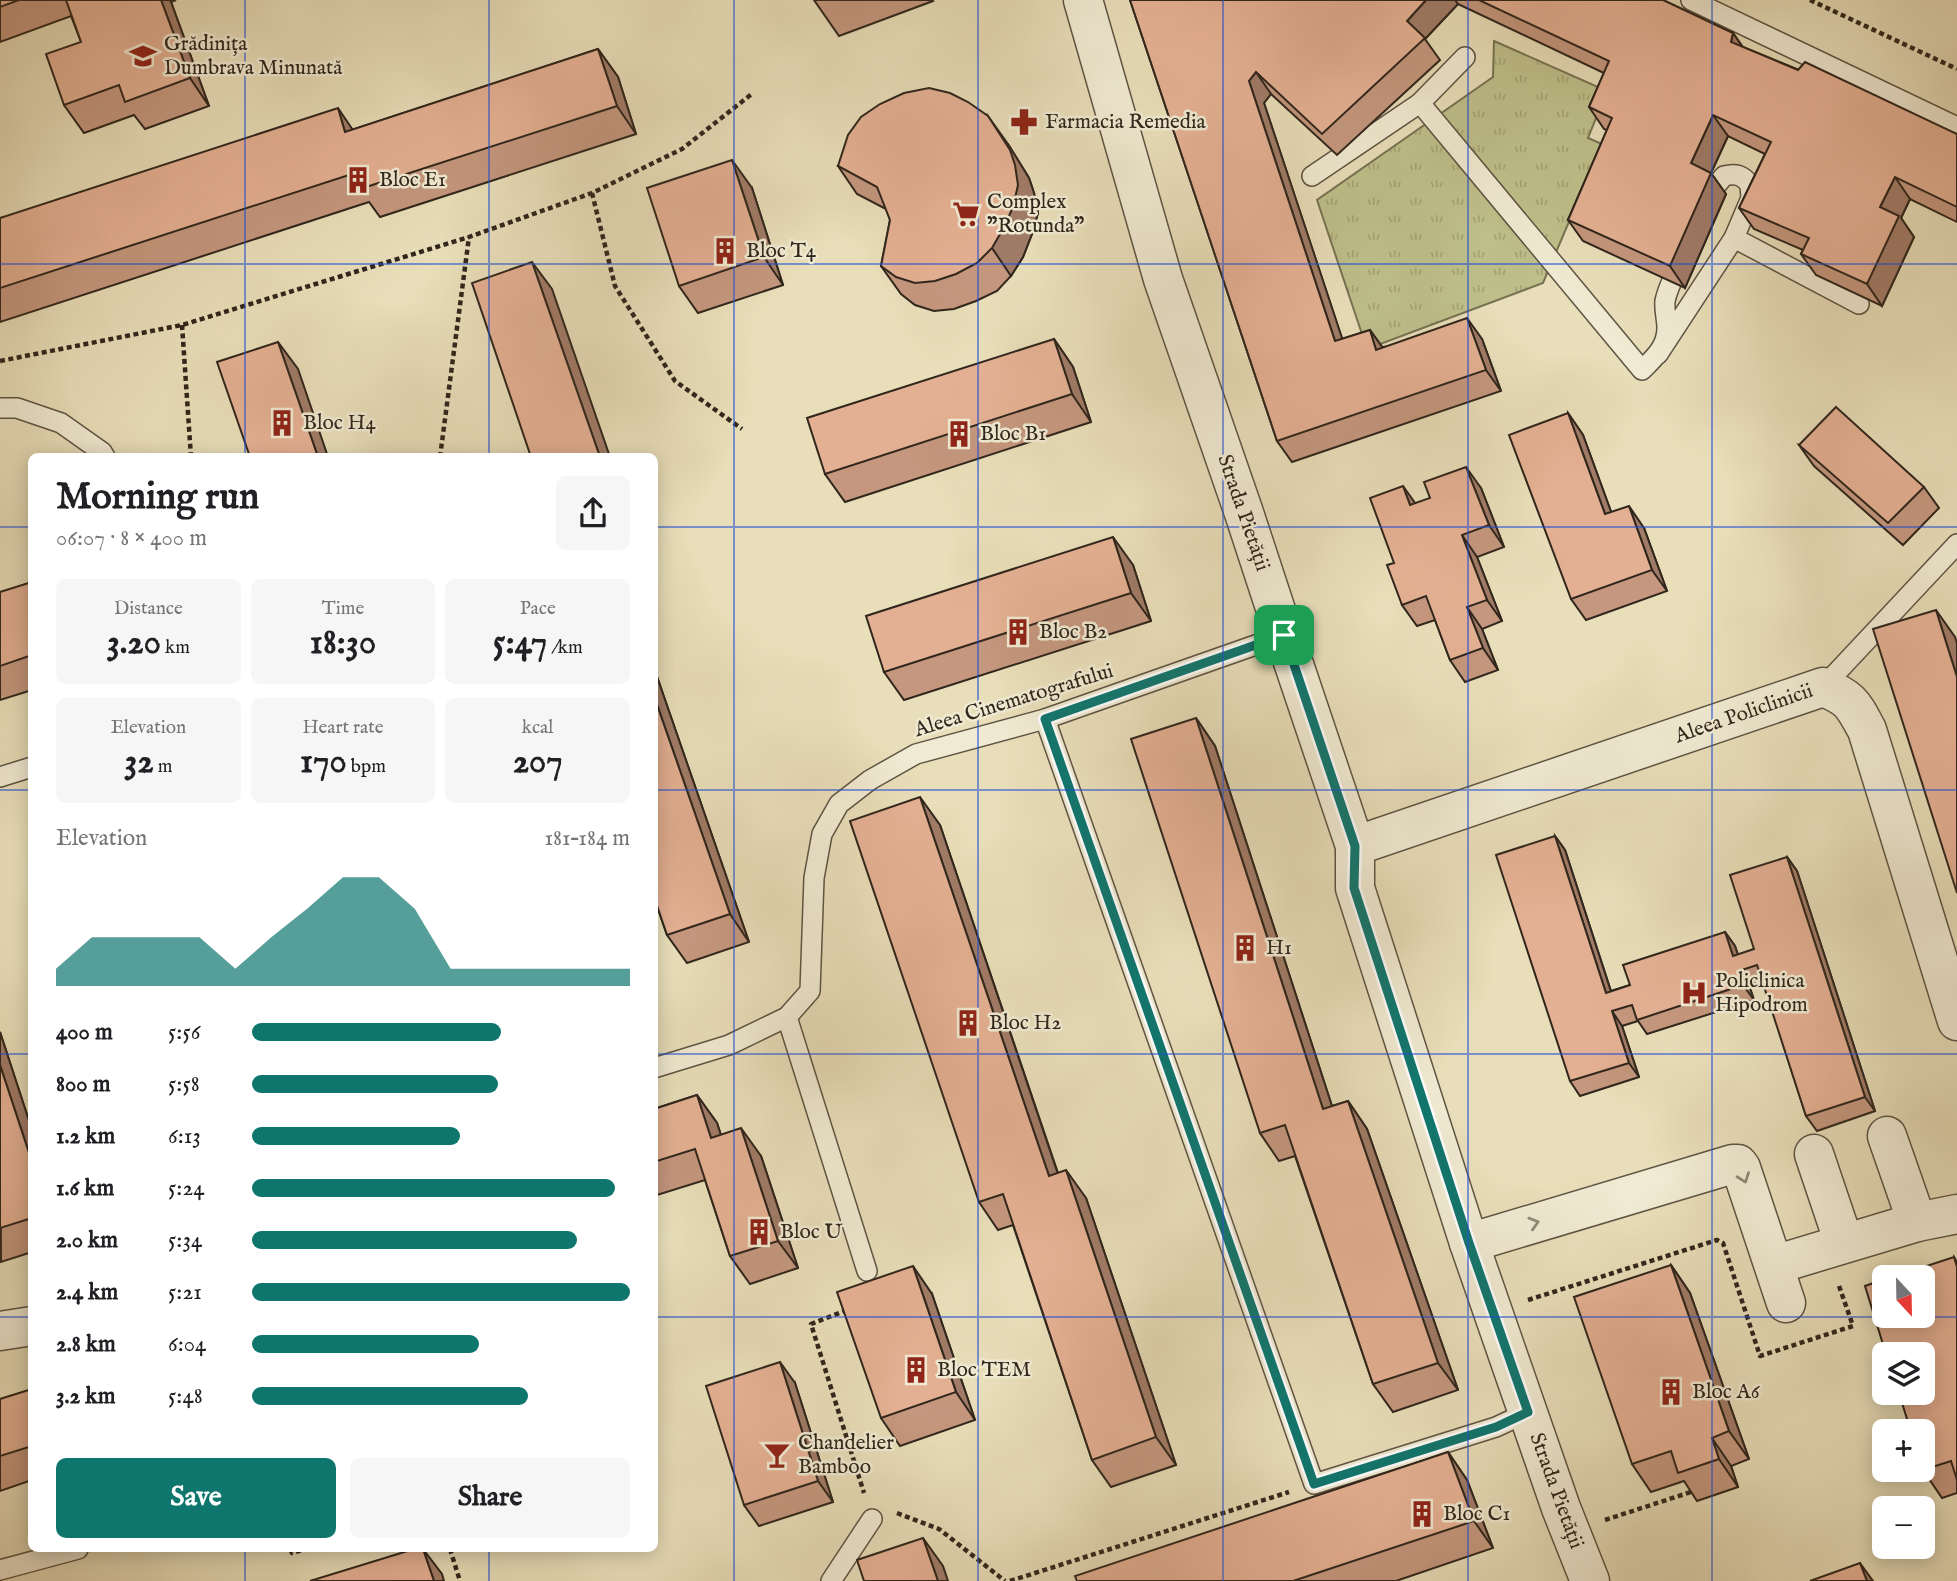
<!DOCTYPE html>
<meta charset="utf-8">
<style>
body{margin:0;font-family:"IM FELL English",serif;background:#f6f6f6;color:#202124;height:100vh;display:flex;flex-direction:column;font-size:26px;white-space:nowrap}
*{box-sizing:border-box;margin:0}
p{font-size:23px;color:#757577}
.icon{flex:none;width:38px;height:38px;fill:none;stroke:currentColor;stroke-width:2;stroke-linecap:round;stroke-linejoin:round}
.map{position:relative;flex:1;overflow:hidden}
.panel{position:absolute;left:28px;top:453px;width:630px;height:1099px;display:flex;flex-direction:column;background:#fff;border-radius:10px;box-shadow:0 4px 18px #0003}
.panel>*{flex:none}
.needle{width:46px;rotate:158deg}
.controls{position:absolute;left:1872px;top:1265px;display:grid;gap:14px}
.controls a{display:grid;place-items:center;width:63px;height:63px;border-radius:10px;background:#fff;box-shadow:0 4px 18px #0003;font-size:35px}
.pin{position:absolute;display:grid;place-items:center;width:60px;height:60px;color:#fff;margin:-30px;border-radius:14px;box-shadow:0 4px 10px #0006}
.round{display:grid;place-items:center;flex:none;width:74px;height:74px;border-radius:10px;background:#f6f6f6}
.overview{display:flex;align-items:center;justify-content:space-between;height:119px;padding:0 28px}
h1{font-size:38px;font-weight:700;line-height:52px}
.stats{display:grid;grid-template-columns:repeat(3,1fr);gap:10px;height:119px;padding:7px 28px}
.stats div{display:grid;align-content:center;border-radius:10px;background:#f6f6f6;text-align:center}
.stats b{font-size:35px;font-weight:700}
.stats small{font-size:19px;font-weight:400}
.stats p{font-size:19px}
.chart{height:196px;padding:14px 28px}
.chart p{display:flex;justify-content:space-between}
.chart svg{width:100%;height:126px;margin-top:7px;fill:#0f766e;opacity:.7}
.primary-button{display:flex;gap:14px;margin-top:auto;padding:14px 28px}
.primary-button a{flex:1;height:80px;border-radius:10px;background:#0f766e;color:#fff;font-size:28px;font-weight:700;line-height:80px;text-align:center}
.primary-button a+a{background:#f6f6f6;color:#202124}
ul{padding:0 28px;list-style:none;font-size:23px}
li{display:grid;grid-template-columns:112px 84px 1fr;align-items:center;height:52px}
li i{height:18px;border-radius:9px;background:#0f766e}
.map>svg:first-child{display:block}
</style>
<div class="map">
<svg width="1957" height="1581" viewBox="0 0 1957 1581">
<defs>
<pattern id="grass-tufts" width="24" height="20" patternUnits="userSpaceOnUse" patternTransform="scale(1.75)"><rect width="24" height="20" fill="#bebf8a"/><path d="M3 7l-1-3M5 7V3M7 7l1-3M15 17l-1-3M17 17v-4M19 17l1-3" fill="none" stroke="#a4a476"/></pattern>
</defs>
<rect width="100%" height="100%" fill="#e8deb9"/>
<filter id="stains"><feTurbulence type="fractalNoise" baseFrequency=".00286" numOctaves="4"/><feColorMatrix values="0 0 0 0 .2 0 0 0 0 .09 0 0 0 0 .02 0 0 0 .5 -.17"/></filter>
<radialGradient id="worn" r=".72"><stop offset=".6" stop-color="#630" stop-opacity="0"/><stop offset="1" stop-color="#630" stop-opacity=".3"/></radialGradient>
<polygon fill="url(#grass-tufts)" stroke="#777253" stroke-width="2" points="1494,41 1607,91 1588,138 1602,144 1543,283 1367,349 1317,200 1493,77"/>
<g fill="none" stroke-linecap="round" stroke-linejoin="round">
<defs>
<g id="service">
<polyline points="1691,0 1957,127"/>
<path d="M1465,57L1420,103L1642,370C1654,358 1667,347 1667,328C1667,319 1664,310 1665,301C1668,286 1676,273 1682,259"/>
<polyline points="1312,176 1420,103"/>
<polyline points="1734,238 1859,304"/>
<path d="M1658,354L1734,238L1751,198L1750,185C1743,175 1736,173 1724,176L1714,188L1706,206"/>
<polyline points="0,408 17,408 61,423 102,452 105,457"/>
<polyline points="1823,687 1957,544"/>
<polyline points="1045,719 1314,1484 1496,1427 1528,1412"/>
<polyline points="0,777 32,767"/>
<polyline points="787,1017 867,1271"/>
<polyline points="654,1068 729,1045 787,1017 810,991 814,878 822,834 839,804 870,780 916,754 1045,719 1284,635"/>
<polyline points="0,1570 78,1549"/>
<polyline points="831,1581 872,1519"/>
</g>
<g id="minor">
<path d="M1355,846L1823,687C1851,698 1853,704 1867,730L1957,1021"/>
<polyline points="1887,1136 1917,1222"/>
<polyline points="1814,1154 1844,1243"/>
<polyline points="1469,1243 1733,1164 1738,1164 1741,1168 1786,1303"/>
<polyline points="1774,1265 1917,1222 1957,1214"/>
<polyline points="0,1331 32,1326"/>
</g>
<polyline id="tertiary" points="1083,0 1163,279 1244,513 1284,635 1355,846 1355,888 1469,1243 1561,1508 1590,1581"/>
</defs>
<use href="#service" stroke="#5e5443" stroke-width="22"/>
<use href="#minor" stroke="#5e5443" stroke-width="41"/>
<use href="#tertiary" stroke="#5e5443" stroke-width="41"/>
<g stroke="#30261c" stroke-width="4.5" stroke-dasharray="5 3.5" stroke-linecap="butt">
<polyline points="1810,0 1957,69"/>
<polyline points="592,193 615,286 675,381 742,429"/>
<polyline points="182,325 191,457"/>
<polyline points="0,361 182,325 469,237 592,193 682,149 753,93"/>
<polyline points="440,457 469,237"/>
<polyline points="1528,1300 1717,1240 1723,1243 1760,1356 1853,1326 1838,1283"/>
<polyline points="847,1310 811,1324 864,1493"/>
<polyline points="897,1513 939,1529 1005,1581"/>
<polyline points="1605,1520 1694,1491"/>
<polyline points="290,1549 292,1553 306,1549"/>
<polyline points="450,1549 460,1581"/>
<polyline points="1010,1581 1289,1492"/>
</g>
<use href="#service" stroke="#f0ead2" stroke-width="19"/>
<use href="#minor" stroke="#f0ead2" stroke-width="38"/>
<use href="#tertiary" stroke="#f0ead2" stroke-width="38"/>
</g>
<g fill="#c4977e" stroke="#30261c" stroke-width="2">
<polygon points="0,0 176,0 171,2 209,106 145,129 134,115 84,133 64,105 81,42 71,16 0,42"/>
<polygon points="814,0 932,0 933,1 839,36"/>
<polygon points="1130,0 1663,0 1733,33 1743,47 1957,134 1957,222 1910,199 1901,218 1914,237 1882,306 1816,275 1801,254 1803,250 1754,229 1739,208 1765,154 1728,136 1711,173 1726,194 1685,288 1583,241 1568,220 1607,130 1604,129 1589,107 1604,73 1458,4 1425,39 1440,60 1337,155 1271,94 1264,103 1342,339 1370,330 1382,347 1482,339 1501,391 1292,462 1277,441"/>
<polygon points="598,49 618,77 636,134 380,217 369,202 0,322 0,218 352,130"/>
<polygon points="1008,144 1029,178 1034,193 1038,213 1032,234 1023,257 1011,276 997,291 976,301 954,309 934,311 915,305 901,294 881,266 890,220 886,209 857,194 838,166"/>
<polygon points="752,188 783,285 698,313 679,286"/>
<polygon points="1054,339 1073,367 1091,422 845,502 825,474"/>
<polygon points="1568,413 1583,435 1611,512 1644,528 1667,591 1586,620 1571,599"/>
<polygon points="1799,445 1924,487 1939,508 1903,545 1814,466"/>
<polygon points="1481,488 1504,547 1477,557 1502,621 1482,629 1498,670 1465,682 1450,660 1435,620 1417,626 1402,605 1394,563 1416,503"/>
<polygon points="1133,565 1151,621 904,700 884,672"/>
<polygon points="32,582 32,690 0,700 0,592"/>
<polygon points="654,668 749,942 687,963 667,935 654,897"/>
<polygon points="1196,718 1215,746 1332,1106 1348,1101 1367,1129 1458,1390 1393,1412 1373,1384 1295,1156 1279,1161 1260,1133"/>
<polygon points="940,825 1058,1173 1086,1198 1176,1465 1111,1487 1092,1460 1013,1225 998,1230 979,1202"/>
<polygon points="1555,836 1565,850 1611,991 1630,985 1725,932 1735,946 1738,955 1754,949 1787,857 1797,871 1875,1111 1817,1131 1806,1116 1763,981 1749,985 1754,1000 1647,1034 1638,1021 1622,1026 1639,1077 1580,1096 1570,1081"/>
<polygon points="0,1032 32,1130 32,1252 1,1262"/>
<polygon points="697,1095 717,1123 721,1135 761,1156 798,1268 750,1284 730,1256 705,1180 654,1196 654,1109"/>
<polygon points="1954,1257 1957,1262 1957,1493 1942,1498 1923,1470"/>
<polygon points="1671,1265 1690,1293 1749,1459 1731,1466 1738,1487 1697,1501 1684,1481 1651,1492 1632,1464"/>
<polygon points="932,1294 975,1420 900,1446 881,1418"/>
<polygon points="795,1383 833,1502 759,1526 744,1505"/>
<polygon points="32,1389 32,1480 0,1491 0,1399"/>
<polygon points="1448,1452 1467,1480 1493,1548 1396,1581 1077,1581"/>
</g>
<g fill="#a07b67" stroke="#30261c" stroke-width="2">
<polygon points="161,0 170,0 171,2 209,106 190,78"/>
<polygon points="1426,0 1455,0 1458,4 1425,39 1407,21"/>
<polygon points="1733,33 1748,55 1731,42"/>
<polygon points="598,49 618,77 636,134 617,106"/>
<polygon points="1256,72 1271,94 1264,103 1350,362 1335,341 1249,81"/>
<polygon points="338,108 357,136 345,132"/>
<polygon points="1713,115 1728,136 1711,173 1726,194 1685,288 1670,266 1691,163"/>
<polygon points="988,116 1008,144 1029,178 1034,193 1038,213 1032,234 1023,257 1011,276 992,248"/>
<polygon points="732,160 752,188 783,285 764,257"/>
<polygon points="1895,177 1910,199 1901,218 1914,237 1882,306 1867,284 1880,207"/>
<polygon points="532,262 552,289 610,457 600,457"/>
<polygon points="1467,318 1482,339 1501,391 1486,370"/>
<polygon points="1370,330 1385,351 1376,350"/>
<polygon points="1054,339 1073,367 1091,422 1072,394"/>
<polygon points="278,342 298,369 328,457 318,457"/>
<polygon points="1568,413 1583,435 1620,536 1605,514"/>
<polygon points="1466,467 1481,488 1504,547 1489,525"/>
<polygon points="1403,486 1418,507 1410,505"/>
<polygon points="1629,506 1644,528 1667,591 1652,570"/>
<polygon points="1462,535 1477,557 1502,621 1487,600"/>
<polygon points="1113,537 1133,565 1151,621 1131,593"/>
<polygon points="1467,607 1482,629 1498,670 1483,648"/>
<polygon points="1936,610 1955,637 1957,643 1957,677"/>
<polygon points="654,668 749,942 730,914 654,696"/>
<polygon points="1196,718 1215,746 1342,1137 1323,1109"/>
<polygon points="920,797 940,825 1068,1204 1049,1176"/>
<polygon points="1555,836 1565,850 1616,1007 1606,993"/>
<polygon points="1787,857 1797,871 1875,1111 1865,1097"/>
<polygon points="1725,932 1735,946 1743,971 1733,956"/>
<polygon points="1739,971 1749,985 1754,1000 1743,985"/>
<polygon points="1612,1011 1622,1026 1639,1077 1629,1063"/>
<polygon points="0,1032 32,1130 32,1162 0,1065"/>
<polygon points="697,1095 717,1123 731,1166 711,1138"/>
<polygon points="1348,1101 1367,1129 1458,1390 1438,1363"/>
<polygon points="741,1128 761,1156 798,1268 778,1241"/>
<polygon points="1066,1170 1086,1198 1176,1465 1156,1437"/>
<polygon points="1671,1265 1690,1293 1749,1459 1729,1431"/>
<polygon points="913,1266 932,1294 975,1420 956,1392"/>
<polygon points="780,1362 795,1383 833,1502 818,1481"/>
<polygon points="1712,1438 1731,1466 1738,1487 1719,1459"/>
<polygon points="1448,1452 1467,1480 1493,1548 1474,1521"/>
<polygon points="923,1538 943,1566 948,1581 938,1581"/>
<polygon points="423,1549 442,1574 444,1581 434,1581"/>
<polygon points="1860,1563 1873,1581 1867,1581"/>
</g>
<g fill="#e4b093" stroke="#30261c" stroke-width="2">
<polygon points="0,0 19,0 0,7"/>
<polygon points="66,0 161,0 190,78 125,102 119,85 64,105 46,54 81,42"/>
<polygon points="1130,0 1426,0 1407,21 1425,38 1322,134 1256,72 1249,81 1335,341 1370,330 1376,350 1467,318 1486,370 1277,441"/>
<polygon points="1479,0 1663,0 1733,33 1731,42 1798,70 1805,62 1957,134 1957,207 1895,177 1880,207 1899,216 1867,284 1801,254 1809,238 1739,208 1771,142 1713,115 1691,163 1711,173 1670,266 1568,220 1612,118 1589,107 1609,61"/>
<polygon points="598,49 617,106 360,189 355,173 0,288 0,218 338,108 345,132"/>
<polygon points="929,88 950,93 968,102 988,116 1010,150 1015,165 1018,185 1013,207 1003,229 992,248 977,263 956,274 935,281 915,283 896,277 881,266 890,220 877,187 838,166 848,135 861,117 880,104 904,93"/>
<polygon points="732,160 764,257 679,286 647,188"/>
<polygon points="532,262 600,457 531,457 472,283"/>
<polygon points="1054,339 1072,394 825,474 807,418"/>
<polygon points="278,342 318,457 250,457 217,362"/>
<polygon points="1836,407 1924,487 1888,523 1799,445"/>
<polygon points="1568,413 1605,514 1629,506 1652,570 1571,599 1509,435"/>
<polygon points="1466,467 1489,525 1462,535 1487,600 1467,607 1483,648 1450,660 1426,596 1402,605 1387,565 1394,563 1370,498 1403,486 1410,505 1430,498 1424,482"/>
<polygon points="1113,537 1131,593 884,672 866,616"/>
<polygon points="32,582 32,655 0,666 0,592"/>
<polygon points="1936,610 1957,677 1957,893 1873,629"/>
<polygon points="654,696 730,914 667,935 654,897"/>
<polygon points="1196,718 1323,1109 1348,1101 1438,1363 1373,1384 1285,1125 1260,1133 1131,739"/>
<polygon points="920,797 1049,1176 1066,1170 1156,1437 1092,1460 1003,1194 979,1202 850,821"/>
<polygon points="1555,836 1606,993 1630,985 1623,965 1725,932 1733,956 1754,949 1730,875 1787,857 1865,1097 1806,1116 1757,965 1739,971 1743,985 1637,1020 1632,1005 1612,1011 1629,1063 1570,1081 1496,855"/>
<polygon points="0,1065 32,1162 32,1218 0,1228"/>
<polygon points="697,1095 711,1138 741,1128 778,1241 730,1256 695,1149 654,1162 654,1109"/>
<polygon points="1954,1257 1957,1267 1957,1480 1951,1461 1923,1470 1923,1432 1911,1432 1899,1393 1923,1393 1923,1354 1886,1354 1865,1286 1885,1279 1885,1316 1923,1316 1923,1278 1890,1278"/>
<polygon points="1671,1265 1729,1431 1712,1438 1719,1459 1678,1473 1671,1451 1632,1464 1574,1297"/>
<polygon points="913,1266 956,1392 881,1418 837,1292"/>
<polygon points="780,1362 818,1481 744,1505 706,1386"/>
<polygon points="32,1389 32,1446 0,1456 0,1399"/>
<polygon points="1448,1452 1474,1521 1293,1581 1077,1581 1075,1576"/>
<polygon points="923,1538 938,1581 864,1581 857,1560"/>
<polygon points="414,1549 423,1549 434,1581 310,1581"/>
<polygon points="1860,1563 1867,1581 1810,1581"/>
</g>
<defs><path id="oneway-chevron" d="M-2-3.5L2.5 0L-2 3.5" fill="none" stroke-width="1.6" stroke-linecap="round" stroke-linejoin="round" transform="scale(1.75)"/></defs>
<g stroke="#908877">
<use href="#oneway-chevron" transform="translate(1744 1178) rotate(70)"/>
<use href="#oneway-chevron" transform="translate(1534 1223) rotate(-17)"/>
</g>
<g fill="none" stroke-linecap="round" stroke-linejoin="round">
<defs>
<polygon id="route" points="1284,635 1355,846 1354,888 1469,1243 1528,1412 1496,1427 1314,1484 1045,719"/>
</defs>
<use href="#route" stroke="#fff" stroke-width="14"/>
<use href="#route" stroke="#0f766e" stroke-width="9"/>
</g>
<path fill="none" stroke="#1d4ed8" stroke-width="2" stroke-opacity="0.55" d="M245,0V457M489,0V457M734,0V1581M978,0V1581M1223,0V1581M1468,0V1581M1712,0V1581M0,264H1957M0,527H32M654,527H1957M0,790H32M654,790H1957M0,1054H32M654,1054H1957M0,1317H32M654,1317H1957M245,1549V1581M489,1549V1581"/>
<defs>
<symbol id="school-bare" viewBox="-9 -9 18 18"><path d="M0-5L7-2L0 1L-7-2ZM-4 1L0 2.5L4 1V4Q0 6-4 4Z" fill="#8f2418" stroke="#f0ead2" stroke-width="2.5" paint-order="stroke"/></symbol>
<symbol id="pharmacy-bare" viewBox="-9 -9 18 18"><path d="M-2-6h4v4h4v4h-4v4h-4v-4h-4v-4h4Z" fill="#8f2418" stroke="#f0ead2" stroke-width="2.5" paint-order="stroke"/></symbol>
<symbol id="building-bare" viewBox="-9 -9 18 18"><path d="M-4-6H4V6H1V3H-1V6H-4ZM-2.5-4.3h1.7v1.8h-1.7ZM.8-4.3h1.7v1.8H.8ZM-2.5-1h1.7V.8h-1.7ZM.8-1h1.7V.8H.8Z" fill="#8f2418" stroke="#f0ead2" stroke-width="2.5" paint-order="stroke"/></symbol>
<symbol id="supermarket-bare" viewBox="-9 -9 18 18"><path d="M-6-5.5h2.5l.6 2H6L4.5 2H-2.5L-4.4-4H-6ZM-1.5 3.2a1.3 1.3 0 1 0 .1 0ZM3 3.2a1.3 1.3 0 1 0 .1 0Z" fill="#8f2418" stroke="#f0ead2" stroke-width="2.5" paint-order="stroke"/></symbol>
<symbol id="hospital-bare" viewBox="-9 -9 18 18"><path d="M-5-5h3v3.5h4V-5h3V5h-3V1.5h-4V5h-3Z" fill="#8f2418" stroke="#f0ead2" stroke-width="2.5" paint-order="stroke"/></symbol>
<symbol id="bar-bare" viewBox="-9 -9 18 18"><path d="M-6-5H6L.8 .8V4.5H3.5V6h-7V4.5H-.8V.8Z" fill="#8f2418" stroke="#f0ead2" stroke-width="2.5" paint-order="stroke"/></symbol>
</defs>
<g fill-rule="evenodd">
<use href="#school-bare" x="124" y="37" width="38" height="38"/>
<use href="#pharmacy-bare" x="1005" y="103" width="38" height="38"/>
<use href="#building-bare" x="339" y="161" width="38" height="38"/>
<use href="#supermarket-bare" x="947" y="195" width="38" height="38"/>
<use href="#building-bare" x="706" y="232" width="38" height="38"/>
<use href="#building-bare" x="263" y="404" width="38" height="38"/>
<use href="#building-bare" x="940" y="415" width="38" height="38"/>
<use href="#building-bare" x="999" y="613" width="38" height="38"/>
<use href="#building-bare" x="1226" y="929" width="38" height="38"/>
<use href="#hospital-bare" x="1675" y="974" width="38" height="38"/>
<use href="#building-bare" x="949" y="1004" width="38" height="38"/>
<use href="#building-bare" x="740" y="1213" width="38" height="38"/>
<use href="#building-bare" x="897" y="1351" width="38" height="38"/>
<use href="#building-bare" x="1652" y="1373" width="38" height="38"/>
<use href="#bar-bare" x="758" y="1436" width="38" height="38"/>
<use href="#building-bare" x="1403" y="1495" width="38" height="38"/>
</g>
<g text-anchor="middle" dominant-baseline="central" stroke-width="5" stroke-linejoin="round" paint-order="stroke">
<g font-size="21" fill="#30261c" stroke="#f0ead2" text-anchor="start">
<text x="164" y="44">Grădinița<tspan x="164" dy="24">Dumbrava Minunată</tspan></text>
<text x="1045" y="122">Farmacia Remedia</text>
<text x="379" y="180">Bloc E1</text>
<text x="987" y="202">Complex<tspan x="987" dy="24">"Rotunda"</tspan></text>
<text x="746" y="251">Bloc T4</text>
<text x="303" y="423">Bloc H4</text>
<text x="980" y="434">Bloc B1</text>
<text x="1039" y="632">Bloc B2</text>
<text x="1266" y="948">H1</text>
<text x="1715" y="981">Policlinica<tspan x="1715" dy="24">Hipodrom</tspan></text>
<text x="989" y="1023">Bloc H2</text>
<text x="780" y="1232">Bloc U</text>
<text x="937" y="1370">Bloc TEM</text>
<text x="1692" y="1392">Bloc A6</text>
<text x="798" y="1443">Chandelier<tspan x="798" dy="24">Bamboo</tspan></text>
<text x="1443" y="1514">Bloc C1</text>
</g>
<g font-size="21" fill="#30261c" stroke="#f0ead2">
<text transform="translate(1243 513) rotate(71)">Strada Pietății</text>
<text transform="translate(1014 701) rotate(-17)">Aleea Cinematografului</text>
<text transform="translate(1744 714) rotate(-19)">Aleea Policlinicii</text>
<text transform="translate(1556 1491) rotate(70)">Strada Pietății</text>
</g>
</g>
<rect width="100%" height="100%" filter="url(#stains)"/>
<rect width="100%" height="100%" fill="url(#worn)"/>
</svg>
<div class="controls">
<a><svg class="needle" viewBox="-14 -14 28 28"><path d="M0-13l5 13h-10z" fill="#e53935"/><path d="M0 13l5-13h-10z" fill="#757577"/></svg></a>
<a><svg class="icon" aria-label="layers" viewBox="0 0 24 24"><path d="M12 4l9 5-9 5-9-5zM3 14l9 5 9-5"/></svg></a>
<a>+</a>
<a>−</a>
</div>
<div class="pin" style="left:1284px;top:635px;background:#1e9e55"><svg class="icon" aria-label="arrive" viewBox="0 0 24 24"><path d="M6 21V4h12l-3 4 3 4H6"/></svg></div>
<section class="panel">
<div class="overview"><div><h1>Morning run</h1><p>06:07 · 8 × 400 m</p></div><a class="round"><svg class="icon" aria-label="share" viewBox="0 0 24 24"><path d="M12 15V3M7 8l5-5 5 5M5 13v7h14v-7"/></svg></a></div>
<div class="stats">
<div><p>Distance</p><b>3.20<small> km</small></b></div>
<div><p>Time</p><b>18:30</b></div>
<div><p>Pace</p><b>5:47<small> /km</small></b></div>
</div>
<div class="stats">
<div><p>Elevation</p><b>32<small> m</small></b></div>
<div><p>Heart rate</p><b>170<small> bpm</small></b></div>
<div><p>kcal</p><b>207</b></div>
</div>
<div class="chart"><p><span>Elevation</span>181–184 m</p>
<svg viewBox="0 0 160 44" preserveAspectRatio="none"><path d="M0 44V38L10 27L20 27L30 27L40 27L50 38L60 27L70 17L80 6L90 6L100 17L110 38L120 38L130 38L140 38L150 38L160 38V44z"/></svg>
</div>
<ul>
<li><b>400 m</b>5:56<i style="width:66%"></i></li>
<li><b>800 m</b>5:58<i style="width:65%"></i></li>
<li><b>1.2 km</b>6:13<i style="width:55%"></i></li>
<li><b>1.6 km</b>5:24<i style="width:96%"></i></li>
<li><b>2.0 km</b>5:34<i style="width:86%"></i></li>
<li><b>2.4 km</b>5:21<i style="width:100%"></i></li>
<li><b>2.8 km</b>6:04<i style="width:60%"></i></li>
<li><b>3.2 km</b>5:48<i style="width:73%"></i></li>
</ul>
<div class="primary-button"><a>Save</a><a>Share</a></div>
</section>
</div>
